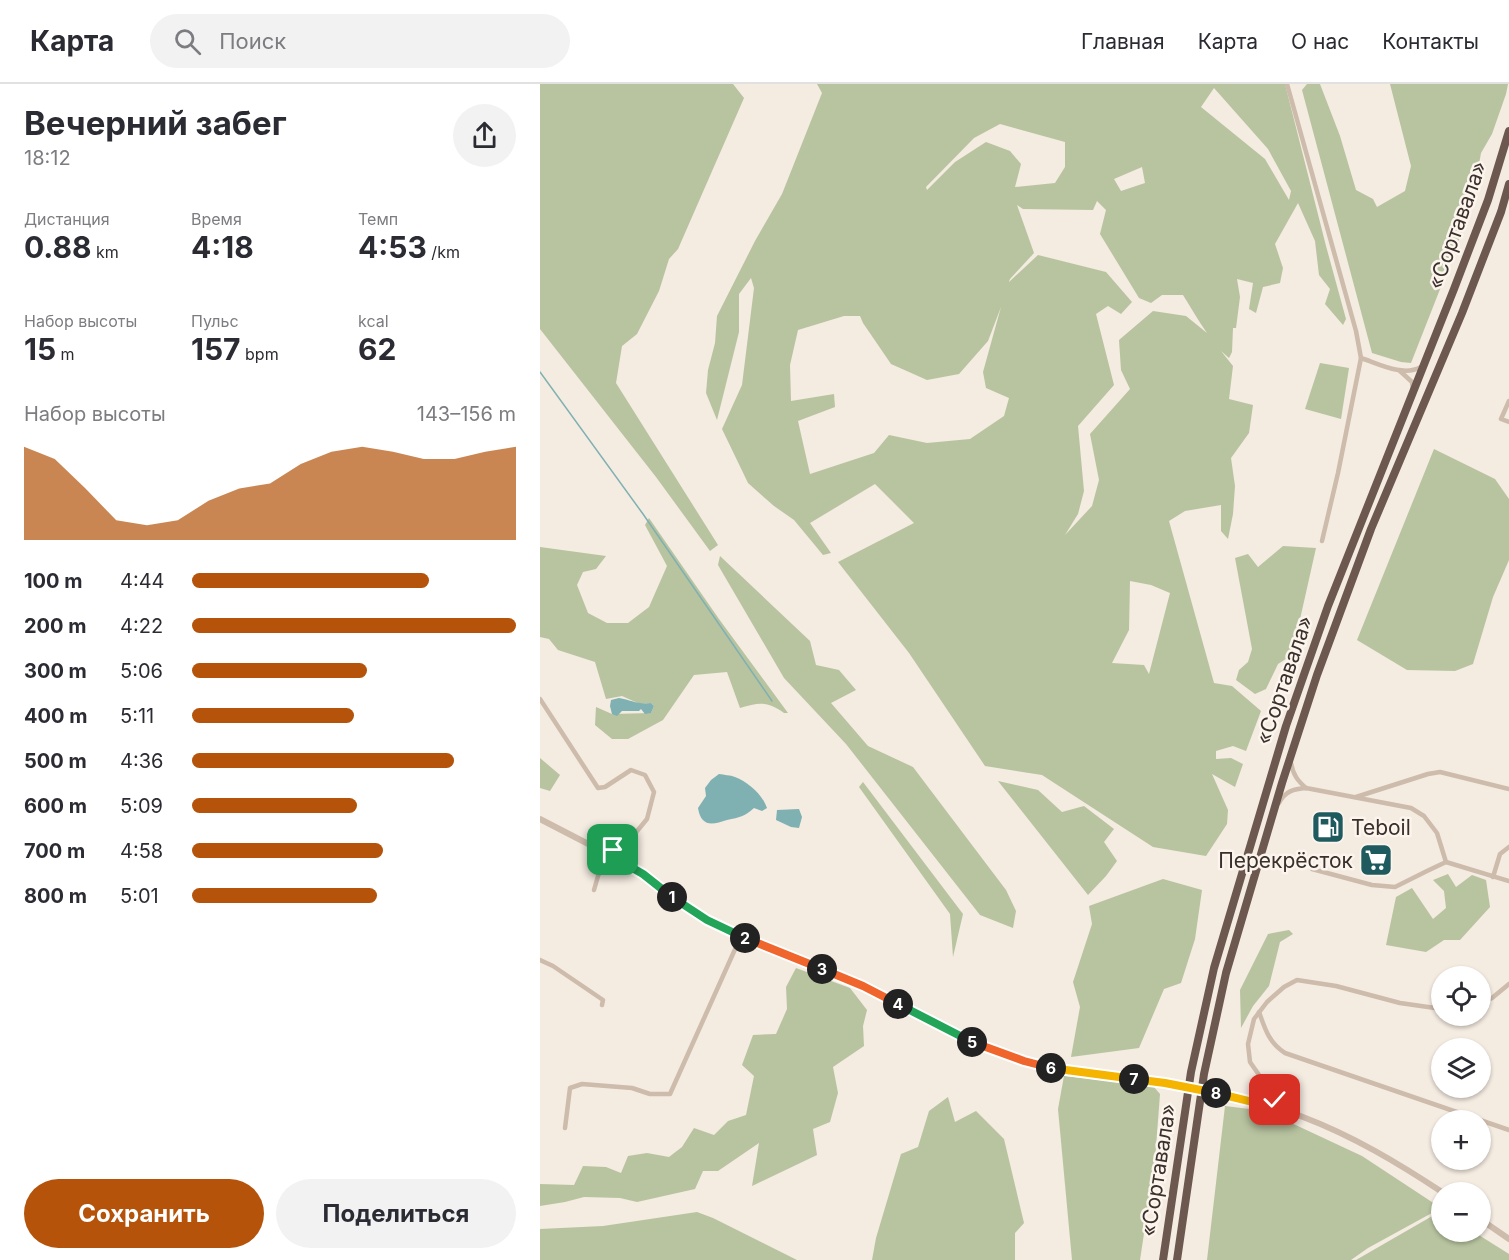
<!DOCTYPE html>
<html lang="ru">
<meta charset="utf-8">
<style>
body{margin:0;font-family:Inter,sans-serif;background:#f2f2f3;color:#2b2b33;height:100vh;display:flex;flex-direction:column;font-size:22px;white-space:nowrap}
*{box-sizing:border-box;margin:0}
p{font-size:20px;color:#7c7c81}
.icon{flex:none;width:33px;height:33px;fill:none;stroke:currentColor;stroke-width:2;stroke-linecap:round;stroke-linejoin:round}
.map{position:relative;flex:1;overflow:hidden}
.sheet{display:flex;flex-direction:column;background:#fff;width:540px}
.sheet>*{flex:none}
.controls{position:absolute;left:891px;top:882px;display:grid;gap:12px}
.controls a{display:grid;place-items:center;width:60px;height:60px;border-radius:50%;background:#fff;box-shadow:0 2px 4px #0004;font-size:30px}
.pin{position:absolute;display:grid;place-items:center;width:51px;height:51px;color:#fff;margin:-26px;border-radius:12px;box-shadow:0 3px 9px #0006}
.km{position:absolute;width:30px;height:30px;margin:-15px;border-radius:50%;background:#222;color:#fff;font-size:16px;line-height:30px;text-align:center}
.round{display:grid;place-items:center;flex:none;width:63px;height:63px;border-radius:32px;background:#f2f2f3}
.head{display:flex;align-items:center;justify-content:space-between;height:102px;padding:0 24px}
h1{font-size:33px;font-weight:700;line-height:45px}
.stats{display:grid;grid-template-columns:repeat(3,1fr);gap:9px;height:102px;padding:6px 24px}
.stats div{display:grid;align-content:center}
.stats b{font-size:30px;font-weight:700}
.stats small{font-size:16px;font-weight:400}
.stats p{font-size:16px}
.chart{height:168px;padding:12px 24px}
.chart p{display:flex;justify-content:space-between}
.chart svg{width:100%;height:108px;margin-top:6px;fill:#b45309;opacity:.7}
.action{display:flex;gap:12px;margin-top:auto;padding:12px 24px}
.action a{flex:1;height:69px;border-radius:36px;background:#b45309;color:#fff;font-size:24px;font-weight:700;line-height:69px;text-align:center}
.action a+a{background:#f2f2f3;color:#2b2b33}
ul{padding:0 24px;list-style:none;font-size:20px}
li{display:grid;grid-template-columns:96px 72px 1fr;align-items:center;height:45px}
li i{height:15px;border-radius:8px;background:#b45309}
header{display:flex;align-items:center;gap:36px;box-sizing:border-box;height:84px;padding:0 30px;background:#fff;border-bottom:2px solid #e1e1e2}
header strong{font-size:28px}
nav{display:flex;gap:33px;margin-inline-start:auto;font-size:21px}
.search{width:420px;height:54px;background:#f2f2f3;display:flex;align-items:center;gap:15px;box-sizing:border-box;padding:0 21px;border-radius:33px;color:#7c7c81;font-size:22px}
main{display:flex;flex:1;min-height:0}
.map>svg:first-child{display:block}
</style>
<header>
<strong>Карта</strong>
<div class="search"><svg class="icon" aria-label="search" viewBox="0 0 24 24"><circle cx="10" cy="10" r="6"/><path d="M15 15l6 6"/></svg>Поиск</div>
<nav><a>Главная</a><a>Карта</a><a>О нас</a><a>Контакты</a></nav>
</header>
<main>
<section class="sheet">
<div class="head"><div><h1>Вечерний забег</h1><p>18:12</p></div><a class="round"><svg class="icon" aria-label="share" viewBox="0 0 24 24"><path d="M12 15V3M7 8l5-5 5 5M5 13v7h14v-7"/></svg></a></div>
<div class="stats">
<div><p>Дистанция</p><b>0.88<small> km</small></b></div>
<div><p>Время</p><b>4:18</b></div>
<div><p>Темп</p><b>4:53<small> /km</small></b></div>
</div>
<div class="stats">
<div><p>Набор высоты</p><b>15<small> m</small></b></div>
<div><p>Пульс</p><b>157<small> bpm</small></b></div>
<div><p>kcal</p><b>62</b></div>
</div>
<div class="chart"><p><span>Набор высоты</span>143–156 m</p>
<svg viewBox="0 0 160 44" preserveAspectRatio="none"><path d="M0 44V6L10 11L20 23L30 36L40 38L50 36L60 28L70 23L80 21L90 13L100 8L110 6L120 8L130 11L140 11L150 8L160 6V44z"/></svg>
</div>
<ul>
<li><b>100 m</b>4:44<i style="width:73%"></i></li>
<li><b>200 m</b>4:22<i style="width:100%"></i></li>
<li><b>300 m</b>5:06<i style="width:54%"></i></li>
<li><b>400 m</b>5:11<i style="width:50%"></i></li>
<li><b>500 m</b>4:36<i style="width:81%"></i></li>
<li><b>600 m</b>5:09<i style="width:51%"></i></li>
<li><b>700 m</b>4:58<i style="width:59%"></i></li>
<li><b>800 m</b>5:01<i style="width:57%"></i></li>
</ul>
<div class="action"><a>Сохранить</a><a>Поделиться</a></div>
</section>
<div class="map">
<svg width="969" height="1176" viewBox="0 0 969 1176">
<rect width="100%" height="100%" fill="#f4ebe1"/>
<g fill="#b8c4a0" fill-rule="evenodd">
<polygon points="0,0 193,0 204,14 138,165 129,175 119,207 97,250 82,262 76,299 178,461 170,467 116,393 0,245"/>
<path d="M277,0H745L786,162L806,235L803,241L785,220L790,205L779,191L775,157L758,119L735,160L743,184L740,199L723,203L716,229L709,225L713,199L697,195L700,213L696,244H693L692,268L689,274L681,267L693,282L689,315L713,321L709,349L691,374L695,402L693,430L688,455L681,447V421L645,427L629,437L674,599L692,602L721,627L706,667L693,662L676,667V675L691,674L703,680L695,703L672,690L688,726L687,740L666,772L613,763L502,691L445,682L369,569L298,478L374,439L335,400L270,439L291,469L283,471L254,436L234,422L208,399L182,345L202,301L214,204L211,194L199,210V248L177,336L166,309L168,286L175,259L177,232L215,157L242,110L282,9ZM674,4L728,65L751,107L749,116L725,75L661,23ZM460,40L525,58V83L515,99L475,103L481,80L470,67L446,58L415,78L387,106L386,103L434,54ZM602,83L605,99L581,107L574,95ZM557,117L566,126L560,150L599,214L611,219L622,211H643C651,224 658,236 667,249L646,232L613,227L579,256L581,286L590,305L550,350L559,396L552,422L525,451L538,430L544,407L538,342L574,301L556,230L568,222L581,230L592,218L566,188L498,171L469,198L470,195L494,169L477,121L483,125L553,126ZM461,223L443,288L446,304L469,314L464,332L430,355L387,359L349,351L334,369L270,390L258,337L295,323L294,310L251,317L250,281L258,246L304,232H320L323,239L351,280L387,296L419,290L448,257ZM590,497L611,501L630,509L609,590L604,581L572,579L589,546Z"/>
<polygon points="767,0 780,0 800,52 816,106 833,115 837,123 865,107 871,82 850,0 968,0 966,10 952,50 941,69 932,119 915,167 871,279 861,278 832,269 762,6"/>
<polygon points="780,279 809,284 801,335 765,325"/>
<polygon points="894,365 955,395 969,415 969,476 953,513 933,580 915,587 867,586 817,556"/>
<path d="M109,434L179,535L248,629H244C228,617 219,618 200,624L187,588L154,591L123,636L88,655H72L55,641L56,623L72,630L111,629L114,622L111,619L100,620L82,612L66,615L55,578L18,566L9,555L0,553V463L66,472L56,485L43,488L37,501L48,529L67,539H88L109,523L127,482L105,441Z"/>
<polygon points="743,462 776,464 752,571 738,580 726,605 715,610 696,596 699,586 708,578 712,565 695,474 708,470 718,483"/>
<polygon points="180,472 270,557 276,581 299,586 316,606 291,619 328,662 373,683 466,806 476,827 473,844 440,831 306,660 244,594 178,481"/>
<polygon points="0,674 20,691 10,707 0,704"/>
<polygon points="458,697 498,706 522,728 544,722 574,745 564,758 577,777 566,792 548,811"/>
<polygon points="323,698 423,830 413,873 410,830 319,703"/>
<polygon points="908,790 916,803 932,791 946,796 950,823 920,856 904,856 886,868 846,861 856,813 872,804 893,835 906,824 904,807 893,796"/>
<polygon points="623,795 662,806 655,855 641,899 624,905 599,964 531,973 540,923 533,898 552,840 549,822"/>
<polygon points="749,846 753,850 740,858 729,902 713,922 701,944 700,906 728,850"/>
<polygon points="256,884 310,904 327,926 323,942 324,962 293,983 298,1009 290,1038 273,1045 277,1071 212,1102 219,1059 178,1087 163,1087 155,1105 97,1118 80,1114 44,1113 25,1118 0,1122 0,1100 34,1101 43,1082 66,1083 81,1089 88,1072 107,1069 129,1073 142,1063 154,1044 174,1051 188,1037 206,1031 214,992 202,981 213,951 236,950 247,925 246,903"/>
<polygon points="524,992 613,1002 620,1010 615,1076 600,1176 532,1176 518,1025"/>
<polygon points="408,1013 415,1038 436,1027 464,1055 484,1139 475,1149 475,1176 332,1176 336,1154 361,1070 378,1063 389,1027"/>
<polygon points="685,1022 726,1027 822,1072 901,1124 828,1164 811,1176 667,1176"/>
<polygon points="901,1127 902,1148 934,1148 969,1170 969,1176 816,1176"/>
<polygon points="157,1128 173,1134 257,1176 0,1176 0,1145 63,1142"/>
</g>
<g fill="#7fb0b2">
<path d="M79,614C91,616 98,621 111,619L114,622L111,629L105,630L101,625L99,627H82L77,632L72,630L70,622L71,616Z"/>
<path d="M179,690C184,691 190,691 195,693C208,698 222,710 227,724L222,727L214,724C204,733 200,733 187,736C172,741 161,743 158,724L166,712L165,704L171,696Z"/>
<polygon points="259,725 262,733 259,744 251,743 236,736 237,726"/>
</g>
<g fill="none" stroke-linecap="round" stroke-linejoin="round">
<polyline stroke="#7fb0b2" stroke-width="1.5" points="0,288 103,430 232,617"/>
<g stroke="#cdbbac" stroke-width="4.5">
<polyline points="747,0 816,247 821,274 798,389 782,457"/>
<path d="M821,274C839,280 863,293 881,283"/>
<polyline points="860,287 872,298 873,306"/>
<polyline points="969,317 961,335 969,338"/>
<polyline points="0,615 58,704 65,703 91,686 105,691 114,708 107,735 93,752 79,764 68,770 58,792 54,806"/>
<path d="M751,679C753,691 758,697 766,704"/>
<polyline points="816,713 888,690 900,688 969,705"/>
<path d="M739,719C745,707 754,705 766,704L871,724L884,732L897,749L906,778L969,797"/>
<polyline points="772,785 832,801 855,803 887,787 906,778"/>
<polyline points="953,793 960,770 969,763"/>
<polyline points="0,876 13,882 63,916 62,921"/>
<polyline points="940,920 952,914 969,900"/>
<path d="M719,928C725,945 729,959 745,969L969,1046"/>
<polyline points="733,1023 735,1016 733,1011 710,978 708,960 714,935 727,918 744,903 757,896 796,902 860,919 902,925"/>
<polyline points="25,1044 30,1004 42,1000 92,1004 110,1010 130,1010 201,852"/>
</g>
<g stroke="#cdbbac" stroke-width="6">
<path d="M0,735L87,780L103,790L149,825L186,846C232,865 280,881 325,903C378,929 429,961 486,978C531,991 579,993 625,999"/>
<path d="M682,1010C709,1017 737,1023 763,1033C813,1052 858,1079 902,1108"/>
<polyline points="940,1135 969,1155"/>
</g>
<g stroke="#6c584f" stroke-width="8">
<polyline points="623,1176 651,988 674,884 746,642 788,522 914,205 948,116 969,47"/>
<polyline points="637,1176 664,990 686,889 742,699 777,591 831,445 922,229 961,128 969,100"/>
</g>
<polyline stroke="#cdbbac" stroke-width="6" points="625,999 682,1010"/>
</g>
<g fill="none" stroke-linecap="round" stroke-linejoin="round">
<defs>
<polyline id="split-1" points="73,766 68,770 103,790 132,813"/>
<polyline id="split-2" points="132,813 167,836 205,854"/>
<polyline id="split-3" points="205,854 282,885"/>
<polyline id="split-4" points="282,885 323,902 358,920"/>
<polyline id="split-5" points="358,920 432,958"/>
<polyline id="split-6" points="432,958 484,977 511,984"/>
<polyline id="split-7" points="511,984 594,995"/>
<polyline id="split-8" points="594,995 625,999 676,1009"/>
<polyline id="split-9" points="676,1009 733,1023 735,1016"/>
</defs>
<use href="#split-1" stroke="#fff" stroke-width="12"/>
<use href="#split-2" stroke="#fff" stroke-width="12"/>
<use href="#split-3" stroke="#fff" stroke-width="12"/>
<use href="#split-4" stroke="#fff" stroke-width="12"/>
<use href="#split-5" stroke="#fff" stroke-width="12"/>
<use href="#split-6" stroke="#fff" stroke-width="12"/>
<use href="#split-7" stroke="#fff" stroke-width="12"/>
<use href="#split-8" stroke="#fff" stroke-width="12"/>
<use href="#split-9" stroke="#fff" stroke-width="12"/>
<use href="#split-1" stroke="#22a559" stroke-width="8"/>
<use href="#split-2" stroke="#22a559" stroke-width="8"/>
<use href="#split-3" stroke="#f0652b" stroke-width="8"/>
<use href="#split-4" stroke="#f0652b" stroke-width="8"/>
<use href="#split-5" stroke="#22a559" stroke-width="8"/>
<use href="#split-6" stroke="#f0652b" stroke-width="8"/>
<use href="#split-7" stroke="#f5b400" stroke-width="8"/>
<use href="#split-8" stroke="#f5b400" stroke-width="8"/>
<use href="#split-9" stroke="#f5b400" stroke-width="8"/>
</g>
<defs>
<symbol id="fuel-square" viewBox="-11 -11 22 22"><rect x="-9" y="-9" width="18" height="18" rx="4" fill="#1f5a5e" stroke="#fbf5ee"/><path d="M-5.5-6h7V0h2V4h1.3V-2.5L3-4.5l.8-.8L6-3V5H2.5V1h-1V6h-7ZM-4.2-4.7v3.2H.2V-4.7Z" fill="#fff"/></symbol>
<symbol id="supermarket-square" viewBox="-11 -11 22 22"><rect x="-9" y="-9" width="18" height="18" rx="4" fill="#1f5a5e" stroke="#fbf5ee"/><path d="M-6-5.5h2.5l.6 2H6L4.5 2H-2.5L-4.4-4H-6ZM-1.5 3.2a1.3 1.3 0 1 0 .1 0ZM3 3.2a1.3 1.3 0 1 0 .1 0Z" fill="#fff"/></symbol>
</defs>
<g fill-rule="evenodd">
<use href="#fuel-square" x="769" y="724" width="38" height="38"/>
<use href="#supermarket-square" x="817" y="757" width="38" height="38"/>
</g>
<g text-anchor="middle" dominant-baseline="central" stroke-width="5" stroke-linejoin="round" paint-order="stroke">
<g font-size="21" fill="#3b302b" stroke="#fbf5ee">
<text transform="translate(917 141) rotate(-70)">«Сортавала»</text>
<text transform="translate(744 596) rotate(-71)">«Сортавала»</text>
<text transform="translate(618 1086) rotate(-81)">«Сортавала»</text>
</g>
<g font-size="21" fill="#3b302b" stroke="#fbf5ee" text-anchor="start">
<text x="811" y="743">Teboil</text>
<text x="813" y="776" text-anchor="end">Перекрёсток</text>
</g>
</g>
</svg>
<div class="controls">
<a><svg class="icon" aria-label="locate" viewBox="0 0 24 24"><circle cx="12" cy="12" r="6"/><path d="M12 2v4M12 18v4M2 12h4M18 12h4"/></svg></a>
<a><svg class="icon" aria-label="layers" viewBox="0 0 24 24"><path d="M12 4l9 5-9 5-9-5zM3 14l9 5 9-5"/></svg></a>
<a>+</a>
<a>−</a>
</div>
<div class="pin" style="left:73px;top:766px;background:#1e9e55"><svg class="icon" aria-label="arrive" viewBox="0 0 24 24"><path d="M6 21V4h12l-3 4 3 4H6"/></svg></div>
<div class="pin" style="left:735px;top:1016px;background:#d93025"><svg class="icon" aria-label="check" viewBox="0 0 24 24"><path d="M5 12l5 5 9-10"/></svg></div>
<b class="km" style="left:132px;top:813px">1</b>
<b class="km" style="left:205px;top:854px">2</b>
<b class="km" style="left:282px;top:885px">3</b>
<b class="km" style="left:358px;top:920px">4</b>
<b class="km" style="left:432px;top:958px">5</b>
<b class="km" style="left:511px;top:984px">6</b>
<b class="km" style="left:594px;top:995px">7</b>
<b class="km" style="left:676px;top:1009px">8</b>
</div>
</main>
